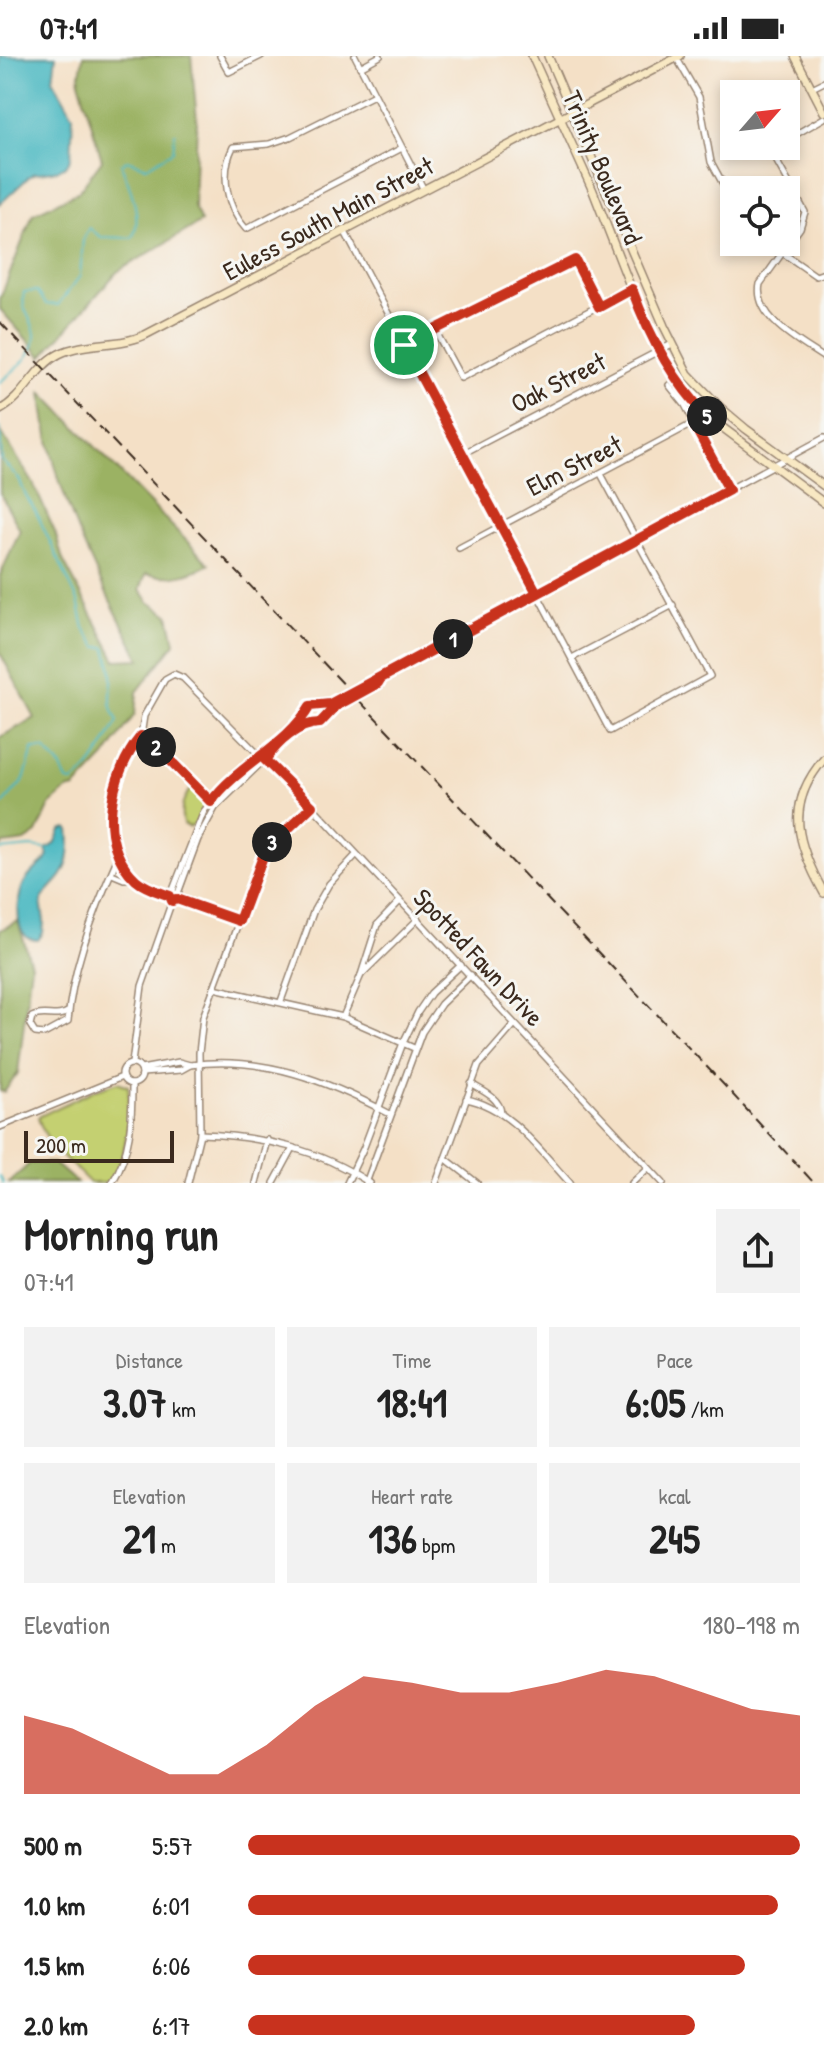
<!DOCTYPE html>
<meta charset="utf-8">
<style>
body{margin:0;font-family:"Patrick Hand",sans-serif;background:#f2f2f2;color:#222;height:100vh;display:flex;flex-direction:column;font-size:30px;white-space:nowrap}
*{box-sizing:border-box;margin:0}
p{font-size:26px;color:#767676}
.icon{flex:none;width:44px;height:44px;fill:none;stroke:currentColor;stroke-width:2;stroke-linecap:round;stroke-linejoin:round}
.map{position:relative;height:1127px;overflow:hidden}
.details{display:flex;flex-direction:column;background:#fff;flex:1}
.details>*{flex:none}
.needle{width:52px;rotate:62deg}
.buttons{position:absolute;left:720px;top:24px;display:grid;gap:16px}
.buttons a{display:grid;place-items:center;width:80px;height:80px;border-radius:0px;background:#fff;box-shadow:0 4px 12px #0003;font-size:40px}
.scale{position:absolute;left:24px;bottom:20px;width:150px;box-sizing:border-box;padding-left:8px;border:4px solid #3b2a1e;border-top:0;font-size:22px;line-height:28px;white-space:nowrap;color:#3b2a1e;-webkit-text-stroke:6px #f6f6f2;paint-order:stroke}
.pin{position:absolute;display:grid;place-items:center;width:68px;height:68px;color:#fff;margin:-34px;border:4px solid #fff;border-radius:50%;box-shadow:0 2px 8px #0007}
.km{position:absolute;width:40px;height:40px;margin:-20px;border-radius:50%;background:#222;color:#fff;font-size:22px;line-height:40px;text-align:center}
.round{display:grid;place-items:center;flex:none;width:84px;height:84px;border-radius:0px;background:#f2f2f2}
.overview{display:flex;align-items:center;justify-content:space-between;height:136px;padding:0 24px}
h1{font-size:44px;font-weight:800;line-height:60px}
.figures{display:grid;grid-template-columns:repeat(3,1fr);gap:12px;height:136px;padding:8px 24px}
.figures div{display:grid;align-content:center;border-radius:0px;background:#f2f2f2;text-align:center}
.figures b{font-size:40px;font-weight:800}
.figures small{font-size:22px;font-weight:400}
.figures p{font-size:22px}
.chart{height:224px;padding:16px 24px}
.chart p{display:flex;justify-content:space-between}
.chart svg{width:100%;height:144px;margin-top:8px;fill:#c8321e;opacity:.7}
ul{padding:0 24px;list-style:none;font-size:26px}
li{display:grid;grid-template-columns:128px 96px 1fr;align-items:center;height:60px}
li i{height:20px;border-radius:10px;background:#c8321e}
.status{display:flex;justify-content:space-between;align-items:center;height:56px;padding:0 40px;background:#fff;direction:ltr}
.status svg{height:22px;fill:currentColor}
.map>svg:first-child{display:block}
</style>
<div class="status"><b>07:41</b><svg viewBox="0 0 49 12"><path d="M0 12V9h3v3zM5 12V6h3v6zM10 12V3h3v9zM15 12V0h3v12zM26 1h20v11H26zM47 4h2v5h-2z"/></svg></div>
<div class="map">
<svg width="824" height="1127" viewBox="0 0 824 1127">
<rect width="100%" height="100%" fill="#f6f6f2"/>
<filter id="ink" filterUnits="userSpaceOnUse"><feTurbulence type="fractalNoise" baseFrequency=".0125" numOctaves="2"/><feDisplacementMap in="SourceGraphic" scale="16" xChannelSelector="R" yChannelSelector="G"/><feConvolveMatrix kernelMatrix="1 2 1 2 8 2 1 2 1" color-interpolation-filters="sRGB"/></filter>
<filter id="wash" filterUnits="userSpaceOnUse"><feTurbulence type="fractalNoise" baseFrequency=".006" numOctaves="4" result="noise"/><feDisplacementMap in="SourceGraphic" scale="32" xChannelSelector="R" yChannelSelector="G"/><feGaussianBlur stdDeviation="1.8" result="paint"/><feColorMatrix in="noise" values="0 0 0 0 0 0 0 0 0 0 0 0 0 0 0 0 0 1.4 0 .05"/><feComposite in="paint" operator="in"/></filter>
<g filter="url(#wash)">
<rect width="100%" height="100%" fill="#f4e0c6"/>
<g fill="#c4d071" stroke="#807d48" stroke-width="2">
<path d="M190,734L197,736L206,748L196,767L189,771L183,768C180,756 182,743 190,734Z"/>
<path d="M118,1026L128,1030C131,1055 127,1082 121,1106C119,1114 111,1119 108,1127H90C70,1106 46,1090 38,1061L94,1034Z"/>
</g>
<g fill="#9bb263" stroke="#6b6e40" stroke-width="2">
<polygon points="83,0 191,0 197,64 194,151 201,166 117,216 42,301 0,253 0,243 33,158 78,136 102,104 79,25"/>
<path d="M42,336L209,508C187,520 170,523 146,518L140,533L149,546L169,559L175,587L137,636L135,658L105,701L75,732L67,734L50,749L37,777L25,785L4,788L0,791V681L35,662L0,597V520L20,474L0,437V374L33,427L55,476L63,504L116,604L140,603C97,519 49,432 42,336Z"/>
<polygon points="18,865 31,909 18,1017 4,1036 0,1035 0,874"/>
<polygon points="30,1107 54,1107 77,1127 9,1127"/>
</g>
<g fill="#49b8c1" stroke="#427170" stroke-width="2">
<polygon points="0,0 56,0 53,23 73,59 71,102 66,110 58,114 32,118 0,148"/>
<path d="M66,772L69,773C71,790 71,810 58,824C51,832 46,836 41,845L44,865L43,877L38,884C13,886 16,843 24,827C29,818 38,811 46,804L48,800L46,793L55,788L61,774Z"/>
</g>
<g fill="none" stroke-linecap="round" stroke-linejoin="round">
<g stroke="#49b8c1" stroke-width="2">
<path d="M0,326C13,315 36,299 35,279C34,263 20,256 24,236L37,235L46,248L58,249L80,220L83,184L89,172L101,181L132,182C144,162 129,129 121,108L128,104L147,111L173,95L175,77"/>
<path d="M0,372L2,405L19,423L26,440L36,456L78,545L84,572L97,591H105C108,600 112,609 112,618C113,639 106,644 118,665C105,686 94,714 72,726L67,725L59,708L44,693H33L24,724L0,752"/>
<polyline points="0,794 31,791 46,793"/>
<polyline points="0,1120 3,1127"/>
</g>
</g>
</g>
<g filter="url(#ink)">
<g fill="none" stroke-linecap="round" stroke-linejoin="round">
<defs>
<g id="street">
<polyline points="220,0 229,16 261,0"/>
<polyline points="355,0 424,134"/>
<polyline points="676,1 699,41 711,106 734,148"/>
<polyline points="360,11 380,0"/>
<polyline points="812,32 824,26"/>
<path d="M374,39L290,81L269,88L233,91C220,117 226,151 246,173L402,92"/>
<polyline points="786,84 824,62"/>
<path d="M777,90L773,92L776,104L805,156L800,172L760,228C753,262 801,286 824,302"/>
<polyline points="345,176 610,675 710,620 601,418"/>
<polyline points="767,186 816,220 824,217"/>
<polyline points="435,274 461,322 631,233"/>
<polyline points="404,289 570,205 577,207 599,250"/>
<polyline points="669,329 685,349 729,434"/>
<polyline points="462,398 672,288"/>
<polyline points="459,492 707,360"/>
<polyline points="572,602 673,549"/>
<polyline points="292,676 310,666 320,667 336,650 378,627 381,622"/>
<polyline points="141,680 161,695 214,748"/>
<polyline points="263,698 306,660 313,648 330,648 381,622 824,382"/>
<polyline points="265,704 312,750 663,1127"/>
<polyline points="112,818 124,823 133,822"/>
<polyline points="171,839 204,755 216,740 258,702"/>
<polyline points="170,840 134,822 115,786 111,755 116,723 122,710 141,680 144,660 165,623 174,618 183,622 259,699"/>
<polyline points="177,840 198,783 215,752 262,706"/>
<polyline points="177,843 239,865"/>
<polyline points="400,845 377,869 361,919 418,863"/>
<polyline points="214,932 343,961 414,992"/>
<polyline points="281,945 314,854 329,828 356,799"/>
<path d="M69,955C57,964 44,954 32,961L30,969L35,977L44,978L68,965C72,912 97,847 119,799"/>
<polyline points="343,961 361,919"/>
<polyline points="132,1007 142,930 172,845"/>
<circle cx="132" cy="1018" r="10"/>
<path d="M190,1009C262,999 328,1025 390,1058"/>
<polyline points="141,1013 179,1006 190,1009 181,1014 142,1017"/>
<path d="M471,1028C483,1035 500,1042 501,1057"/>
<path d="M466,1043C510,1051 541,1096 570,1127"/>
<polyline points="0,1071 122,1021"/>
<path d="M200,1078C262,1080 318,1093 370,1127"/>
<polyline points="445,1102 477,1127"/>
<path d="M112,1127C131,1096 132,1064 132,1028"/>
<polyline points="188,1127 200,1078 199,997 203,961 265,795 312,750"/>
<polyline points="256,1127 267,1084"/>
<polyline points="274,1127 293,1092"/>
<polyline points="347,1127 364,1091 403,987 418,956 431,937 461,909"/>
<polyline points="366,1127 422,976 441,948 471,919"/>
<polyline points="436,1127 479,1009 514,969"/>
<polyline points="632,1127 648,1112"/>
</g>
<g id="secondary">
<polyline points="532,0 593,135 643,263 677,325 707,360 824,447"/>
<polyline points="548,0 664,270 688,318 721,352 746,373 824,430"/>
<polyline points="795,0 824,56"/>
<path d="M0,354C25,341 34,311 59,298C85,285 118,291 145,279L680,0"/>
<path d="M824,703C784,749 797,789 824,837"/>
</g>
</defs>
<use href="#street" stroke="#988572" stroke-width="8"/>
<use href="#secondary" stroke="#988572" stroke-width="10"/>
<use href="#street" stroke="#fff" stroke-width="5"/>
<use href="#secondary" stroke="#f8e8c3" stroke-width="7"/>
<polyline stroke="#3b2a1e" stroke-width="2" stroke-dasharray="12 6" stroke-linecap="butt" points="0,266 724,1029 814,1127"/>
</g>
</g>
<g fill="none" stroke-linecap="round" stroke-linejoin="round" filter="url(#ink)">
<defs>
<path id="route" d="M404,289L537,537L330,648L310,650C287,690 239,708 211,746L161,695L141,680C110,718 95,786 136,824C145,832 159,836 170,840L172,845L177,843L239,865L265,795L312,750L265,704C278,686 298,667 320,667L336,650L378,627L381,622L729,434L694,369L707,360C672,324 649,280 632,233L599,251L575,204L404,289"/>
</defs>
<use href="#route" stroke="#fff" stroke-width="16"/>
<use href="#route" stroke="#c8321e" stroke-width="10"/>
</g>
<g text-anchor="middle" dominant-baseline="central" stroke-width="6" stroke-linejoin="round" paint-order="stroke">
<g font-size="26" fill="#3b2a1e" stroke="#f6f6f2">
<text transform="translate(603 111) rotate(67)">Trinity Boulevard</text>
<text transform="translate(328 162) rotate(-28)">Euless South Main Street</text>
<text transform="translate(558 326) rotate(-27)">Oak Street</text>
<text transform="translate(574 409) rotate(-27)">Elm Street</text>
<text transform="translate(479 901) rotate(47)">Spotted Fawn Drive</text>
</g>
</g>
</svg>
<div class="buttons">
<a><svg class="needle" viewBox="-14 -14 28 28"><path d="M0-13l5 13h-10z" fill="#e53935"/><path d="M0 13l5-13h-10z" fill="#767676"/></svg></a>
<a><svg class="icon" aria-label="locate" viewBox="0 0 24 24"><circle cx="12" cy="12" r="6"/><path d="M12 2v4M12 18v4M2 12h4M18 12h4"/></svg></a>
</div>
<div class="scale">200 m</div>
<div class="pin" style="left:404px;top:289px;background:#1e9e55"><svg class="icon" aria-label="arrive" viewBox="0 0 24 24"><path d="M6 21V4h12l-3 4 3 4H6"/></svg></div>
<b class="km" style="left:453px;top:583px">1</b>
<b class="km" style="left:156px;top:691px">2</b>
<b class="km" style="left:272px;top:786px">3</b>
<b class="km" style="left:707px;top:360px">5</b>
</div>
<section class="details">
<div class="overview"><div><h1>Morning run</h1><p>07:41</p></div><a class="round"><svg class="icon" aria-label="share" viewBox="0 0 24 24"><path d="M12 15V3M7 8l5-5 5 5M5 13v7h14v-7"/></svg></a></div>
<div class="figures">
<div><p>Distance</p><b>3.07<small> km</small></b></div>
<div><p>Time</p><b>18:41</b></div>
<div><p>Pace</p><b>6:05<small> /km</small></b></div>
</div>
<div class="figures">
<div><p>Elevation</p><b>21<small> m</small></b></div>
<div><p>Heart rate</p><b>136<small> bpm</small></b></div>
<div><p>kcal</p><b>245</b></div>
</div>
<div class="chart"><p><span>Elevation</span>180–198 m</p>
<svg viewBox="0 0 160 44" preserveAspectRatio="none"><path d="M0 44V20L10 24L20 31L30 38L40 38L50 29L60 17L70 8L80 10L90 13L100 13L110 10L120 6L130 8L140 13L150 18L160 20V44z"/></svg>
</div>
<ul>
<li><b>500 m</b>5:57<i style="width:100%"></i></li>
<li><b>1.0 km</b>6:01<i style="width:96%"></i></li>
<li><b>1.5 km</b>6:06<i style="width:90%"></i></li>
<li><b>2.0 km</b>6:17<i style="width:81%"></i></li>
</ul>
</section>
